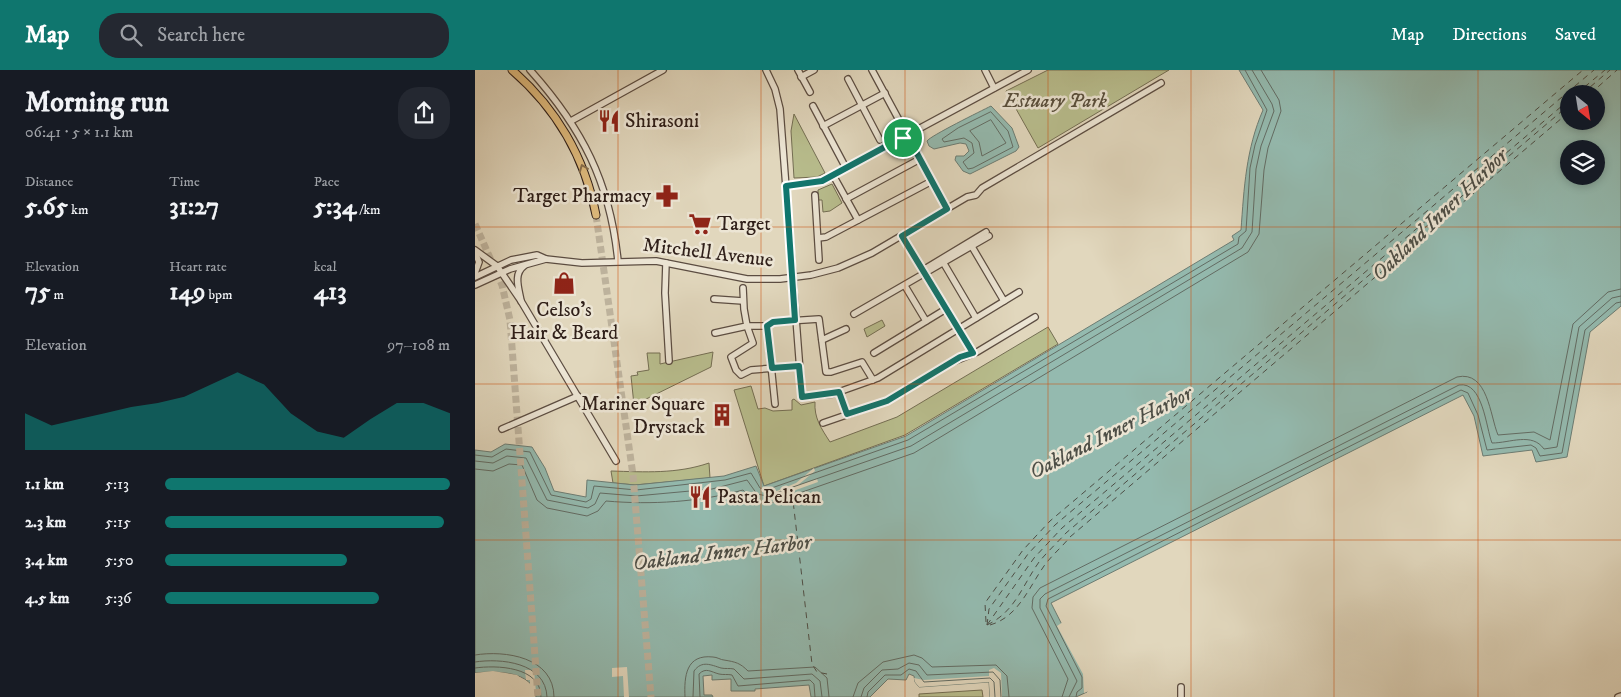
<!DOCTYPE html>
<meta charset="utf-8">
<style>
body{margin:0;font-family:"IM FELL DW Pica",serif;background:#242831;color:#f1f3f6;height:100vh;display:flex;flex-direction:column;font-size:19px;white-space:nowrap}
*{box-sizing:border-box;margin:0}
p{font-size:16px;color:#9ea1a6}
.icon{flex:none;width:28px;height:28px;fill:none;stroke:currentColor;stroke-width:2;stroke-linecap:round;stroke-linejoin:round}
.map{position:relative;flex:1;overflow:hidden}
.drawer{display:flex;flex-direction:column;background:#171b24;width:475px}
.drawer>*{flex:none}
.needle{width:32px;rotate:150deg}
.buttons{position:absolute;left:1085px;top:15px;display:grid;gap:10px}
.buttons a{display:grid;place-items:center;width:45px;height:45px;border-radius:50%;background:#171b24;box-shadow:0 2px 8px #0003;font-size:25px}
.pin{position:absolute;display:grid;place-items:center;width:42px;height:42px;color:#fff;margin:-21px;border:2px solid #fff;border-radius:50%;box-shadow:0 1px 5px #0007}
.round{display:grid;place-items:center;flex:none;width:52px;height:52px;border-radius:20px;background:#242831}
.headline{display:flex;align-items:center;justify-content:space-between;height:85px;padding:0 25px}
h1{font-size:28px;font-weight:700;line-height:38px}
.metrics{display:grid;grid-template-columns:repeat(3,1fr);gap:8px;height:85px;padding:5px 25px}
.metrics div{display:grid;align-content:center}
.metrics b{font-size:25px;font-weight:700}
.metrics small{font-size:14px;font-weight:400}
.metrics p{font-size:14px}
.chart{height:140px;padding:10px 25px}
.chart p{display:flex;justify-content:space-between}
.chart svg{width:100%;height:90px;margin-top:5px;fill:#0f766e;opacity:.7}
ul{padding:0 25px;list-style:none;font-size:16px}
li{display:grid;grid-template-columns:80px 60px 1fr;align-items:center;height:38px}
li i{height:12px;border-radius:6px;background:#0f766e}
header{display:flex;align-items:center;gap:30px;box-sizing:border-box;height:70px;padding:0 25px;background:#0f766e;color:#fff}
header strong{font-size:24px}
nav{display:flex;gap:28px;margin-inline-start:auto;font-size:18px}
.search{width:350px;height:45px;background:#242831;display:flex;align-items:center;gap:12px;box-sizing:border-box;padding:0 18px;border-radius:20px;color:#9ea1a6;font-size:19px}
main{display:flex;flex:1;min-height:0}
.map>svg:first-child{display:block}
</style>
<header>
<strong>Map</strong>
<div class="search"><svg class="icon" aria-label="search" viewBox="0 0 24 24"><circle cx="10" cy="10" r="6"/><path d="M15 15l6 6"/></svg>Search here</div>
<nav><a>Map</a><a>Directions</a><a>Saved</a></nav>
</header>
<main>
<section class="drawer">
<div class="headline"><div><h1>Morning run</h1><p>06:41 · 5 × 1.1 km</p></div><a class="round"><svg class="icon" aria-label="share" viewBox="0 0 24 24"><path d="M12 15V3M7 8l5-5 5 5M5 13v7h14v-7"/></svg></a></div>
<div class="metrics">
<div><p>Distance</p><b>5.65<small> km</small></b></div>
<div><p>Time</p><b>31:27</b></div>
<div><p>Pace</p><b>5:34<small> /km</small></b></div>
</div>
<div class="metrics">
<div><p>Elevation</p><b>75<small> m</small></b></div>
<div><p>Heart rate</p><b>149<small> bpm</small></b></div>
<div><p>kcal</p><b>413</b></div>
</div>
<div class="chart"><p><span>Elevation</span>97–108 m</p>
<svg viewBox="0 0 160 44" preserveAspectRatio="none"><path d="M0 44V26L10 32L20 29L30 26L40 23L50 21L60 18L70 12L80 6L90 12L100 26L110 35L120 38L130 29L140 21L150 21L160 26V44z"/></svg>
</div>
<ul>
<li><b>1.1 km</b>5:13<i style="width:100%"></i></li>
<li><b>2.3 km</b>5:15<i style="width:98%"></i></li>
<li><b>3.4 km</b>5:50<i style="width:64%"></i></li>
<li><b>4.5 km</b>5:36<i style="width:75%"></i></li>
</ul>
</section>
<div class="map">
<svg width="1146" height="627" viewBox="0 0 1146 627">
<rect width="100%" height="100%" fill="#e1d7bd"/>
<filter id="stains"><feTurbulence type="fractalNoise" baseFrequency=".004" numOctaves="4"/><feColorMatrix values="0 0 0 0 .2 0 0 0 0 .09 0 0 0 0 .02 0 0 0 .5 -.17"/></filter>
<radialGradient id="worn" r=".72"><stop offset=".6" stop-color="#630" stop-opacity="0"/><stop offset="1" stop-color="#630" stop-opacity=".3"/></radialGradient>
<g fill="#b8bd8d" stroke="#746e53">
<polygon points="573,0 694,0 563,78 531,21"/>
<polygon points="319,44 350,103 342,107 319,108 316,61"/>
<polygon points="357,114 367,133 355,141 348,142 347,130 343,130 343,120"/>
<polygon points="407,250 410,256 392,267 389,259"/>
<path d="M573,257L583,274L430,365L289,416L259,320L276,316L283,339L290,338L298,341L317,340V330L319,329L326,335L340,332C339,348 346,358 355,372L422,347Z"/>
<polygon points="238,282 236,297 159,335 156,306 163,305 162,302 174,300 172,283 185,283 185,294"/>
<path d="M234,393L235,408L160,415L138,413L136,401C170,402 202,404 234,393Z"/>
<polygon points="507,620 508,627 444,627 444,624"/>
</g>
<g fill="#94baaf" stroke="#6c7c73" fill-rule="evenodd">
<path d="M764,0H1146V236L1115,262L1092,387L1061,392L1057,380L1008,386L999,346L988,325L576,533L612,604V622L601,627H515L514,612L444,617L440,612L439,606L434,604L431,610L413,609L395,627H336L334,615L280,619V621H256V609L237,610V605L228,606L229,625H237L238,627H61C59,600 19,601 0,603V380L16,382L30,374L57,377L70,398L79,421L111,427L112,410L160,415L249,406L281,396L289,416L431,366L759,170L757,166L766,160C769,118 771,79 788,40ZM1094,24H1121V51H1094ZM1094,79H1121V106H1094Z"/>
<path d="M516,36L537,58L544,77L541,81L495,104L488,101L480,90L481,86H489L494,81L491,74L485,73L459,79L454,76L452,71C455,66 506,41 516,36Z"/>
</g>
<g fill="#e1d7bd">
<polygon points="339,398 340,401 323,415 342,409 343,412 299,428 297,423 321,413"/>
<polygon points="588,552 614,604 614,621 609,623 608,604 582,556"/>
<polygon points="152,597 154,627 149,627 148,606 137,607 137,598"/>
<polygon points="519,598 526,603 527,627 515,627 514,612 444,617 440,612 439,608 449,610 514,606 514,600"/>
<polygon points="50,600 59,600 61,622 41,607 18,603 0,606 0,603 18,601 42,605 55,615 55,610 51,610"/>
</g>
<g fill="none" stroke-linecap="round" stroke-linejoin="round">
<g stroke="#626c64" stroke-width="1">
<polygon points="516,42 533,61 538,77 498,98 493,99 488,92 499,83 497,73 489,68 469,72 467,69 483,58"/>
<polygon points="516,50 531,73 507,86 504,72 495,61"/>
<polyline points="0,385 17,387 31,379 55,382 76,425 111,432 116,429 119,416 161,420 250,410 276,403 285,418 291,420 433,370 763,174 764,167 771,161 775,98 780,75 792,40 770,0"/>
<polyline points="0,391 18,393 32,386 51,388 72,430 113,438 120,434 125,423 161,426 237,419 272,410 282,424 292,426 436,376 767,178 777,162 781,99 786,76 799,41 797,34 777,0"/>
<path d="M0,399L18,401L34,394L47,395L62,430L72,438L112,446L123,441L131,431C176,435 225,432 268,420L280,432L293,434L439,383L773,182L784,164L789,100L793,78L806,41L804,30L786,0"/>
<path d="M0,585C30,580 79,587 79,627"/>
<path d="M0,592C25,588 71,592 72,627"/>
<path d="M0,598C21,595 66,596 66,627"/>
<path d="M210,627C209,606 211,584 238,587C242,587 246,590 249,590C261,592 265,593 273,601L340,597L352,608L354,627"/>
<path d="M218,627L219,601C227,590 236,595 246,598C250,599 255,598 259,599L269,609L337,604L345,611L347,627"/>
<path d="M225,627L224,604C231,597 236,602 244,604C248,605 253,604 257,605L263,616L335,610L339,614L340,627"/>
<polyline points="378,627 383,613 408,592 439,585 447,588 457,597 521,595 532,606 534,627"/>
<polyline points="386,627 389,618 407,600 423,599 434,593 444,595 452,605 518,602 525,610 526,627"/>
<polyline points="392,627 393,622 410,605 426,605 434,599 441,601 449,612 515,608 519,612 520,627"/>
<path d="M587,627L593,609L557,538L558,527L565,518L982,307C1013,300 1015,346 1023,365L1059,362L1075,370L1098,254L1133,222L1146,219"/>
<path d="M594,627L602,611L565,538V529L570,524L984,315C1008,311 1011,358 1017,373C1035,373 1057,362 1069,379L1082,377L1104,257L1137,228L1146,226"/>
<polyline points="601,627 602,622 607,618 607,607 571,536 573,529 986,320 993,323 1003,345 1012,380 1056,375 1061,378 1065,386 1087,383 1110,260 1141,233 1146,232"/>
</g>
<g stroke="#4d4e46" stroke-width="1" stroke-dasharray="6 5" stroke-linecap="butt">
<polyline points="1101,24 1130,0"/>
<polyline points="1107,24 1135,0"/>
<polyline points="1115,24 1142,0"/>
<polyline points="317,422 337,594 342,602 352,604"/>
<polyline points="511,552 510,533 548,480 575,451 1108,0"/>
<polyline points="512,555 514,539 553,484 580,455 1119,0"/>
<polyline points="512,555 559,488 587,458 1094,30"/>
<path d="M512,555C540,542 547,516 564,492C572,482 583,472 591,463L1094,35"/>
<path d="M515,555C543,547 553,519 569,496C576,486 587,477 595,467L1094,42"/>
</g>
<g stroke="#bdb29c" stroke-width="7" stroke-dasharray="7 3.5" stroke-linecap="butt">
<polyline points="121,145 158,405 176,627"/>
<polyline points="0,154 27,215 35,250 63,627"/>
</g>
<defs>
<g id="minor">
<path d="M55,0C107,58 135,112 143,191"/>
<polyline points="291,0 300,19 305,39 327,327 358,324 403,308 544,222"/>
<polyline points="323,0 335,22"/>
<polyline points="397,0 472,139"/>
<polyline points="510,0 519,18"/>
<polyline points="326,7 339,0"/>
<polyline points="373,9 405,70"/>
<polyline points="338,36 371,98"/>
<polyline points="96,51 188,0"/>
<polyline points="348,56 410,23"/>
<polyline points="358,105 383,150"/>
<polyline points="311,116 347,111 553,0"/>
<polyline points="340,125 344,190"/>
<polyline points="371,129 445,89"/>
<polyline points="427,166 498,283"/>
<polyline points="343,168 351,167 457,111"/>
<polyline points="496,175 529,231"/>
<polyline points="0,180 22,196 46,231 141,391"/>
<polyline points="0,183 4,192 0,203"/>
<polyline points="468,192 501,248"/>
<polyline points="191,193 190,223 194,291"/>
<polyline points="448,200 511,162"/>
<polyline points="0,207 36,190 62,185 71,189 107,193 181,191 272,209 305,209 336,205 363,198 397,183 492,127 501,125 507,118 686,13"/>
<polyline points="0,215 35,199 71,189"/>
<polyline points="430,216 451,251"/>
<polyline points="239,229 268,231"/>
<path d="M46,231C44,219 38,204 49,196"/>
<polyline points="379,244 514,166"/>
<polyline points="292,256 300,334"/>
<polyline points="240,263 272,256 269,239 268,218"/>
<polyline points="347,270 371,259"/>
<polyline points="399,283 471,239"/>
<polyline points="324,296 276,300 266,305 261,300 256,287 278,273 272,256 292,256 298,252 344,249 351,302 356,302 387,292 398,310"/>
<polyline points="364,322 372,344"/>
<polyline points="348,353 412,331 475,293 502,282 560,247"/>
<polyline points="27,359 103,326"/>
<polyline points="706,617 706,627"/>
<polyline points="1143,627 1146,626"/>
</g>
<path id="major" d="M37,0C81,38 110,88 121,145"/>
</defs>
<use href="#minor" stroke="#5c4d42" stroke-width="8"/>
<use href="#major" stroke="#2f1f19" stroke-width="9"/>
<use href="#minor" stroke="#ece5d4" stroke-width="5.5"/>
<use href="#major" stroke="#e0bc7e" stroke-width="7"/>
</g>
<defs><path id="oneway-chevron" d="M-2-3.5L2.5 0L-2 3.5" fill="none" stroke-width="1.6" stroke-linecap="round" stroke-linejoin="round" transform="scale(1.25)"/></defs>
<use stroke="#886e4c" href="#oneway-chevron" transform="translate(108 98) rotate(-111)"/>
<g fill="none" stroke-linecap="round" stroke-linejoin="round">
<defs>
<polygon id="route" points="432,65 472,139 427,166 498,283 485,287 412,331 372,344 364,322 327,327 324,296 297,298 292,256 298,252 320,250 311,116 347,111"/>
</defs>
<use href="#route" stroke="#fff" stroke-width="10"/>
<use href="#route" stroke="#0f766e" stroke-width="6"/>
</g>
<path fill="none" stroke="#cc500e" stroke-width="1" stroke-opacity="0.55" d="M143,0V627M286,0V627M430,0V627M573,0V627M716,0V627M859,0V627M1003,0V627M0,157H1146M0,314H1146M0,470H1146"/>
<defs>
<symbol id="restaurant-bare" viewBox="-9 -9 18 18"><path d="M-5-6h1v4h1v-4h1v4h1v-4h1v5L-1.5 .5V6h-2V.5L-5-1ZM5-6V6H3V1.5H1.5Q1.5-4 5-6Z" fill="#8f2418" stroke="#ece5d4" stroke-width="2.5" paint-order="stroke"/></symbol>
<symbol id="pharmacy-bare" viewBox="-9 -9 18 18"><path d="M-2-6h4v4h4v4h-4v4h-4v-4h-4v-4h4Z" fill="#8f2418" stroke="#ece5d4" stroke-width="2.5" paint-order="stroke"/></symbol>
<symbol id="supermarket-bare" viewBox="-9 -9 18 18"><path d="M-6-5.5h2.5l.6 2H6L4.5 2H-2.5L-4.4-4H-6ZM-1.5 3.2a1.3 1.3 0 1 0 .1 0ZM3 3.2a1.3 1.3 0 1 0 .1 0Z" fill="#8f2418" stroke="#ece5d4" stroke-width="2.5" paint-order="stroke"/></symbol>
<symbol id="shop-bare" viewBox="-9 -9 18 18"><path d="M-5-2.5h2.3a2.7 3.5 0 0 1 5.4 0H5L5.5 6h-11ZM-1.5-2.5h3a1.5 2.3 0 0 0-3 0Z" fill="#8f2418" stroke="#ece5d4" stroke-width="2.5" paint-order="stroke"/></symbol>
<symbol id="building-bare" viewBox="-9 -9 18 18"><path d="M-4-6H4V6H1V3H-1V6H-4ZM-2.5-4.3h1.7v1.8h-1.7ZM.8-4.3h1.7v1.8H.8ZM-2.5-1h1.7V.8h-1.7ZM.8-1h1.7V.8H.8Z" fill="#8f2418" stroke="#ece5d4" stroke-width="2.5" paint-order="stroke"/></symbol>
</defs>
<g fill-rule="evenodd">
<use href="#restaurant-bare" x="118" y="35" width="32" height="32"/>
<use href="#pharmacy-bare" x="176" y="110" width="32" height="32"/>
<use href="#supermarket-bare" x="209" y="138" width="32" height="32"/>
<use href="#shop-bare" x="73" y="197" width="32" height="32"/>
<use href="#building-bare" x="231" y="329" width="32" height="32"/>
<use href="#restaurant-bare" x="209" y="411" width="32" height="32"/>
</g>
<g text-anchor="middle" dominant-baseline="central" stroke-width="5" stroke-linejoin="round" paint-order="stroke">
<g font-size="20" font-style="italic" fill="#584e3c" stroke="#ece5d4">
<text x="580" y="31">Estuary Park</text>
</g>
<g font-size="20" fill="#2f1f19" stroke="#ece5d4" text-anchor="start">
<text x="150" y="51">Shirasoni</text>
<text x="176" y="126" text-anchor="end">Target Pharmacy</text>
<text x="242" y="154">Target</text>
<text x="89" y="240" text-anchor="middle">Celso's<tspan x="89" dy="23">Hair &amp; Beard</tspan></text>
<text x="230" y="334" text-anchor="end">Mariner Square<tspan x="230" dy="23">Drystack</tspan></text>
<text x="242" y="427">Pasta Pelican</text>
</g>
<g font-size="20" fill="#2f1f19" stroke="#ece5d4">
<text transform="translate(233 183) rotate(7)">Mitchell Avenue</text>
</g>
<g font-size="21" font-style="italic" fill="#4d4e46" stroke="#ece5d4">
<text transform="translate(965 145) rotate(-44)">Oakland Inner Harbor</text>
<text transform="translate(636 363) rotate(-27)">Oakland Inner Harbor</text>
<text transform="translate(247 483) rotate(-7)">Oakland Inner Harbor</text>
</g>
</g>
<rect width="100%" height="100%" filter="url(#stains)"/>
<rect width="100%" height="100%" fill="url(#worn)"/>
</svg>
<div class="buttons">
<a><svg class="needle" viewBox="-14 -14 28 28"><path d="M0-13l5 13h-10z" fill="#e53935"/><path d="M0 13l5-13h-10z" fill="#9ea1a6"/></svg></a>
<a><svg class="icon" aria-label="layers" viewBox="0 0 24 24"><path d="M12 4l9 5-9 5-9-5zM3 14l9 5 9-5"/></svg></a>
</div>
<div class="pin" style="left:428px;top:68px;background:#1e9e55"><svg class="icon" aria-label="arrive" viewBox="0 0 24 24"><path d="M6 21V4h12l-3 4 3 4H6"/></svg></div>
</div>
</main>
